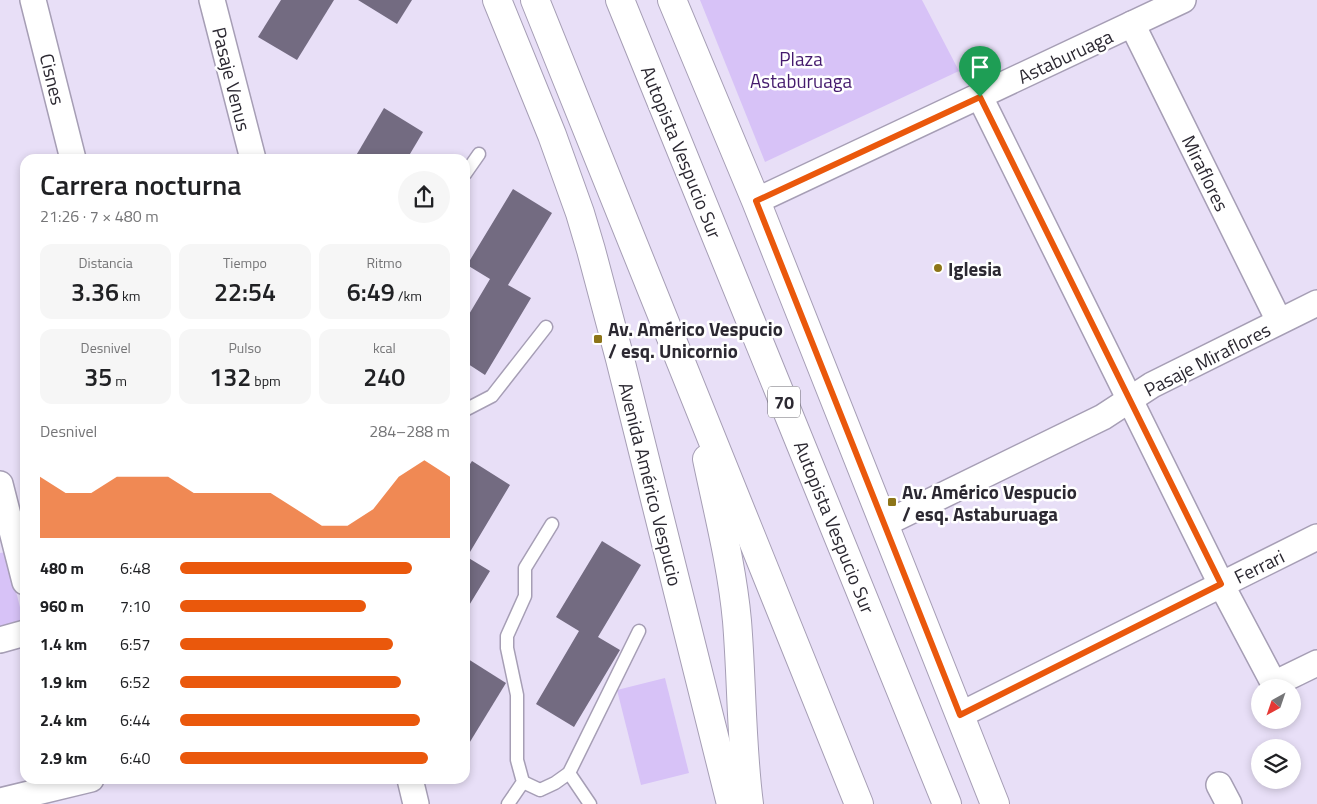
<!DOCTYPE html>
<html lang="es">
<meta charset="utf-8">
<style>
body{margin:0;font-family:"Titillium Web",sans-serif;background:#f6f6f6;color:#202124;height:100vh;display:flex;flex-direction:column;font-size:19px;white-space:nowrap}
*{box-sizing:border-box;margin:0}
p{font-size:16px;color:#757577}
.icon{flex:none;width:28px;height:28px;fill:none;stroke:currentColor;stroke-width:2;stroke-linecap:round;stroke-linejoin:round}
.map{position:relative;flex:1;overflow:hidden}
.drawer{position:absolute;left:20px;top:154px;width:450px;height:630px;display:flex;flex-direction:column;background:#fff;border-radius:15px;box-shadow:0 2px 8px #0003}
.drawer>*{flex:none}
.needle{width:32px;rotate:220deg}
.buttons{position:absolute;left:1251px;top:679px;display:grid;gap:10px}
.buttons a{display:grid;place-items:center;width:50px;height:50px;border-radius:50%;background:#fff;box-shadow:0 2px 8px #0003;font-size:25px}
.pin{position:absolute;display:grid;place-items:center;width:42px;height:42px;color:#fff;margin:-51px -21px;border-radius:50% 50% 50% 0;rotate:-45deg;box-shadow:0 0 5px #0007}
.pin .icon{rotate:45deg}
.round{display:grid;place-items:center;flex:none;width:52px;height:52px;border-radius:26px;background:#f6f6f6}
.head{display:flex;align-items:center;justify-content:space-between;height:85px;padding:0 20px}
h1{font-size:28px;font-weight:600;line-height:38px}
.figures{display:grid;grid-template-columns:repeat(3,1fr);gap:8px;height:85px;padding:5px 20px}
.figures div{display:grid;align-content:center;border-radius:12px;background:#f6f6f6;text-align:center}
.figures b{font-size:25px;font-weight:600}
.figures small{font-size:14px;font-weight:400}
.figures p{font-size:14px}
.chart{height:140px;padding:10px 20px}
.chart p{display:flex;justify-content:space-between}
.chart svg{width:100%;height:90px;margin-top:5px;fill:#ea580c;opacity:.7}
ul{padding:0 20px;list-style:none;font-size:16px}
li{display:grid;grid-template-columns:80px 60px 1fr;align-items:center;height:38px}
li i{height:12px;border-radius:6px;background:#ea580c}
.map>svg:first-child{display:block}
</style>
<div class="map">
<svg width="1317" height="804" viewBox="0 0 1317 804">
<rect width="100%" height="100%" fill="#e8dff7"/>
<g fill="#d7c2f7">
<polygon points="700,0 922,0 959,71 765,162"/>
<polygon points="6,552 24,623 0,629 0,553"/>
<polygon points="665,678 689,773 641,785 617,690"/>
</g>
<g fill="#736b81">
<polygon points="281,0 334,0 297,60 258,37"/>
<polygon points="358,0 412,0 397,24"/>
<polygon points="384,108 423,132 407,159 354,159"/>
<polygon points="513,189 552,213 508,285 531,298 485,375 465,362 465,321 490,279 467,265"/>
<polygon points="472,461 510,485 467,557 490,571 465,612 465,472"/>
<polygon points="602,541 641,565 598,637 620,650 574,727 536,704 579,631 556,617"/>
<polygon points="468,659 506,683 465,750 465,663"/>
</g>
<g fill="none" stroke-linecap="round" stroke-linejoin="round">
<defs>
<g id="service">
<polyline points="465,174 479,154"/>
<polyline points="465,410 492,396 546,327"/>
<polyline points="569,773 590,804"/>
<polyline points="523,782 540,790 555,783 569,773 639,631"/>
<polyline points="508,804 523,782 517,760 517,695 507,648 507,636 525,596 525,568 552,524"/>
</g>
<g id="minor">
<polyline points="33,0 73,159"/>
<polyline points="212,0 253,159"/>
<polyline points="1132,24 1279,321"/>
<polyline points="980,97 1221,584 1274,684 1317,663"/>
<polyline points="756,201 1183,0"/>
<polyline points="0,484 25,582"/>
<polyline points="884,524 1103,417 1152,385 1317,303"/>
<polyline points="0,640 25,633"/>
<polyline points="960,715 1317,537"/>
<polyline points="410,779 416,804"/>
<polyline points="1219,785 1229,804"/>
<polyline points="0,801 91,779"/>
</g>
<g id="secondary">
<polyline points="497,0 552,135 580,213 591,250 620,359 731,804"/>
<polyline points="672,0 756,201 995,804"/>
</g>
<g id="motorway">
<polyline points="535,0 859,804"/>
<polyline points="620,0 947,804"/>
<path d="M707,459C718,512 732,566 737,621C742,682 741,743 749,804"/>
</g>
</defs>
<use href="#service" stroke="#a69eb5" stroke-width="15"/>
<use href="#minor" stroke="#a69eb5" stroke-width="28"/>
<use href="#secondary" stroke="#a69eb5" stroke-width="30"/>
<use href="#motorway" stroke="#a69eb5" stroke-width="30"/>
<use href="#service" stroke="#fff" stroke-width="12"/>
<use href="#minor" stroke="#fff" stroke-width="25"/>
<use href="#secondary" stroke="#fff" stroke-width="28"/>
<use href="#motorway" stroke="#fff" stroke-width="28"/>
</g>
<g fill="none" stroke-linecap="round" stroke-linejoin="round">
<defs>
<polygon id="route" points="980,97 1221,584 960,715 756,201"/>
</defs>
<use href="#route" stroke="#fff" stroke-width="10"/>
<use href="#route" stroke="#ea580c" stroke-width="6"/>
</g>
<g fill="#8d7519" stroke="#fff" stroke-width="2">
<circle cx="938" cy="268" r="5"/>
<rect x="593" y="334" width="10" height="10" rx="2.5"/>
<rect x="887" y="497" width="10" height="10" rx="2.5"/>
</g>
<g text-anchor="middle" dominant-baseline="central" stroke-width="5" stroke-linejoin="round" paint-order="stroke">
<rect fill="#fff" stroke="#6b6970" stroke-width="1" x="768" y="386.5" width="32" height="31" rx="4"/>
<g font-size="18" font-weight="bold" fill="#2c2932">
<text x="784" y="402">70</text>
</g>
<g font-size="19" fill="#2c2932" stroke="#fff">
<text transform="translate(1065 56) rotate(-25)">Astaburuaga</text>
<text transform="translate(53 79) rotate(76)">Cisnes</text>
<text transform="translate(232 79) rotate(76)">Pasaje Venus</text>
<text transform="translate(682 152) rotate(68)">Autopista Vespucio Sur</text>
<text transform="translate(1206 173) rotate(64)">Miraflores</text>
<text transform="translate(1207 359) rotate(-27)">Pasaje Miraflores</text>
<text transform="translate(651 484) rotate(76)">Avenida Américo Vespucio</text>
<text transform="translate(835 527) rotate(68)">Autopista Vespucio Sur</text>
<text transform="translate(1259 566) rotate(-26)">Ferrari</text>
</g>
<g font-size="19" fill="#441a6d" stroke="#fff">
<text x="801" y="58">Plaza<tspan x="801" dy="22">Astaburuaga</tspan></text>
</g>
<g font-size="19" font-weight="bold" fill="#2c2932" stroke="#fff" text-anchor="start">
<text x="948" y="268">Iglesia</text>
<text x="608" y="328">Av. Américo Vespucio<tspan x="608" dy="22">/ esq. Unicornio</tspan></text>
<text x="902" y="491">Av. Américo Vespucio<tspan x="902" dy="22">/ esq. Astaburuaga</tspan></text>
</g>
</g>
</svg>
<div class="buttons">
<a><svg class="needle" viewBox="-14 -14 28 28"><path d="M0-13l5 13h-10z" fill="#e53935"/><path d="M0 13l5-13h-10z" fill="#757577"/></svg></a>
<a><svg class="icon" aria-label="layers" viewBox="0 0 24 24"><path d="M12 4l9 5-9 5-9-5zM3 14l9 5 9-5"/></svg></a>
</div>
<div class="pin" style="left:980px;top:97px;background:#1e9e55"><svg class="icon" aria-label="arrive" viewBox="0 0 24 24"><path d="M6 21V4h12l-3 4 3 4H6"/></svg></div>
<section class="drawer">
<div class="head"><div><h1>Carrera nocturna</h1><p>21:26 · 7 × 480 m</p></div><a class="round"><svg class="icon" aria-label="share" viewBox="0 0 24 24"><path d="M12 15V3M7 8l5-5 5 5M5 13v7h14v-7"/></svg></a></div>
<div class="figures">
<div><p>Distancia</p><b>3.36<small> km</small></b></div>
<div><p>Tiempo</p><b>22:54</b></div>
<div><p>Ritmo</p><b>6:49<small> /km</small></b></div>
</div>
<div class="figures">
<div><p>Desnivel</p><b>35<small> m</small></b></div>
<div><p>Pulso</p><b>132<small> bpm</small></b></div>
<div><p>kcal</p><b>240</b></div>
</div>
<div class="chart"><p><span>Desnivel</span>284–288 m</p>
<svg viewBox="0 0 160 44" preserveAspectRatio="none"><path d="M0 44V14L10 22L20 22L30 14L40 14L50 14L60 22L70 22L80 22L90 22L100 30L110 38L120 38L130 30L140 14L150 6L160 14V44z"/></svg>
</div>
<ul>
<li><b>480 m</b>6:48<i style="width:86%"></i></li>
<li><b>960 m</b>7:10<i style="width:69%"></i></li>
<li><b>1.4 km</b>6:57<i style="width:79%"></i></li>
<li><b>1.9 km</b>6:52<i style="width:82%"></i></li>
<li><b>2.4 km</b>6:44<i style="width:89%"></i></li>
<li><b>2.9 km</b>6:40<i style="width:92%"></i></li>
</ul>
</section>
</div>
